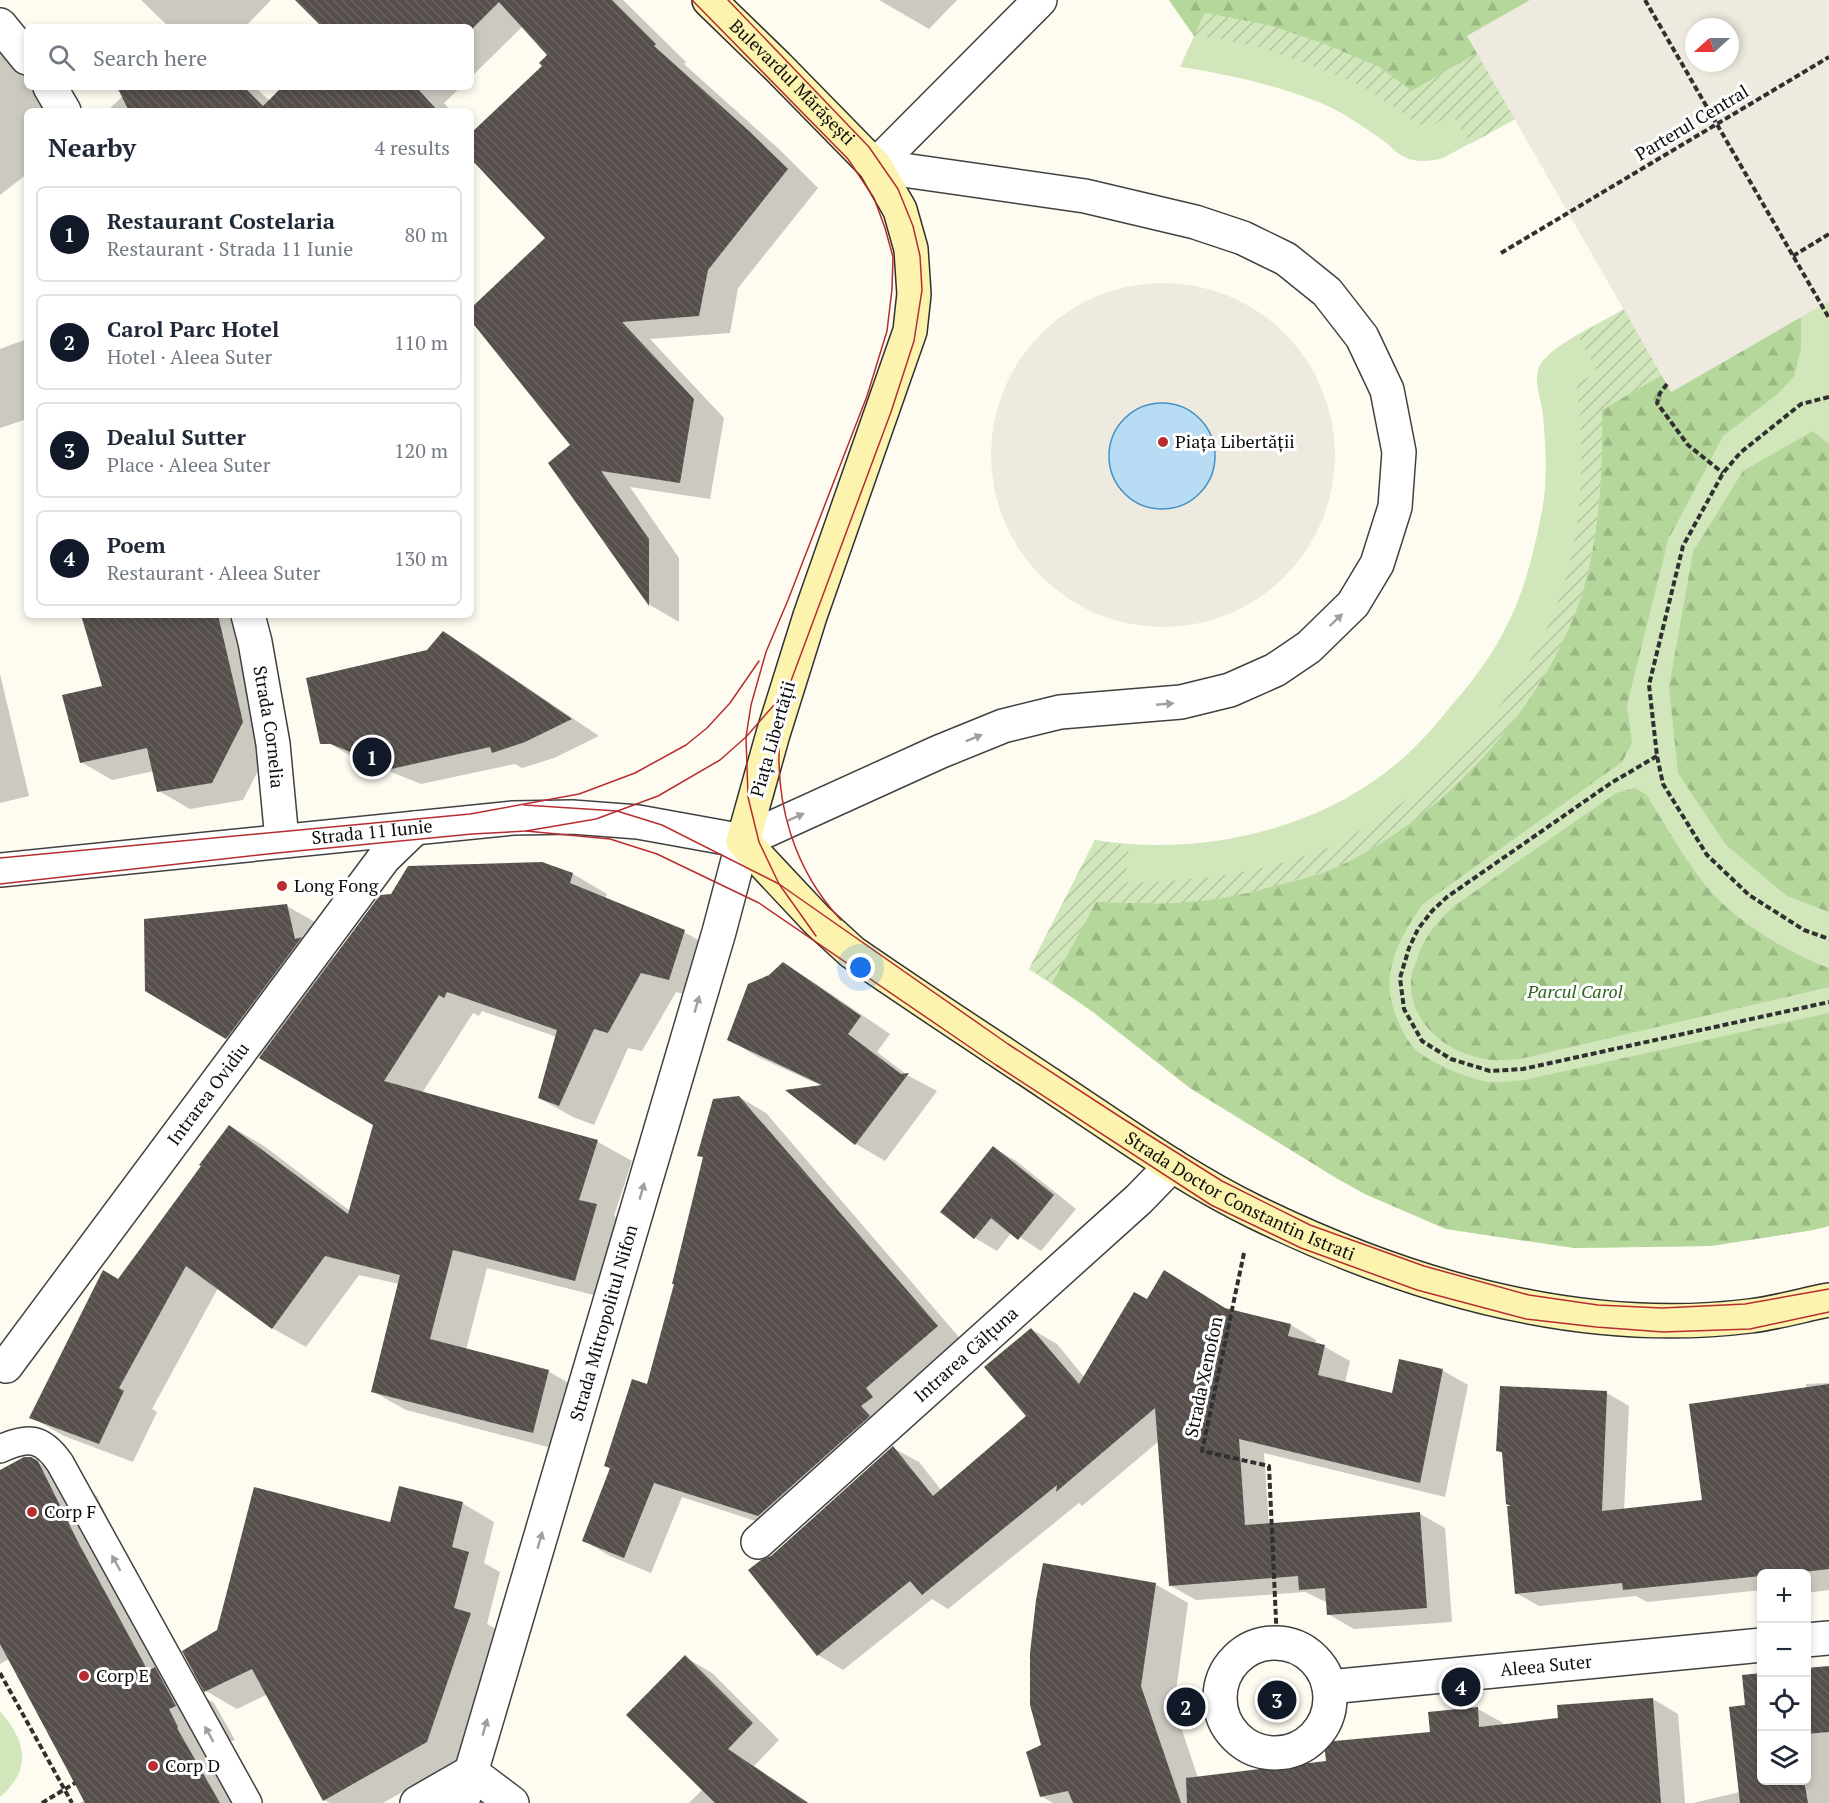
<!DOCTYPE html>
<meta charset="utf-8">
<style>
:root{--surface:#fff;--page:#f6f6f7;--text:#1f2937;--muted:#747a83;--line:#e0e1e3;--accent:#111827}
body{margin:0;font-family:"PT Serif",serif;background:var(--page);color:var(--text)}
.controls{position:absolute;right:18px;bottom:18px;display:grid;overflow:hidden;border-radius:9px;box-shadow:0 3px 9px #0003}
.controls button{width:54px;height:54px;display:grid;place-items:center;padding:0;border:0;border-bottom:2px solid var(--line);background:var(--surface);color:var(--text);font:30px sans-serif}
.compass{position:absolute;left:1685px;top:18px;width:54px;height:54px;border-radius:50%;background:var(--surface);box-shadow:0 3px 9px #0003;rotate:249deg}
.you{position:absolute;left:861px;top:968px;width:21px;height:21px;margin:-15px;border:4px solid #fff;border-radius:50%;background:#1a73e8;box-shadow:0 0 0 9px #1a73e833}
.badge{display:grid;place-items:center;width:39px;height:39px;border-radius:50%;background:var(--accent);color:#fff;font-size:20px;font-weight:700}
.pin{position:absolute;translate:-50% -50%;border:3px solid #fff;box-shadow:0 2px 6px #0006}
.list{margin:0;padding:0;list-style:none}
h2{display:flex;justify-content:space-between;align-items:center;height:78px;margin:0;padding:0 24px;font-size:26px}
h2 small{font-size:20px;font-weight:400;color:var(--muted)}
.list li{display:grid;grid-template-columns:39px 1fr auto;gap:18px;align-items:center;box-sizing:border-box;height:96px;margin:0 12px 12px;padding:0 12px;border:2px solid var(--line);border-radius:9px}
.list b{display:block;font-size:22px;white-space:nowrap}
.list p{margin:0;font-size:20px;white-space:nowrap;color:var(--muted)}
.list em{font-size:20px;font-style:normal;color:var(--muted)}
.icon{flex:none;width:33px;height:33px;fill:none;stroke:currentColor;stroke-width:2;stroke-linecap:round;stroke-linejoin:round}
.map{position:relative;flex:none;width:1829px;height:1803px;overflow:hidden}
.search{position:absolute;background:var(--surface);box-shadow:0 3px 9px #0003;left:24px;top:24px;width:450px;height:66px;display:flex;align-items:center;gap:15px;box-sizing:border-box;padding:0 21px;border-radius:9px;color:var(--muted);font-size:22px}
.panel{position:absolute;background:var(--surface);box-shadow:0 3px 9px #0003;left:24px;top:108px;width:450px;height:510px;border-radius:9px}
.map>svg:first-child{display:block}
.grass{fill:#d1e7bb;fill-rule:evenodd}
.forest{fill:url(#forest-firs)}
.garden{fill:url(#garden-furrows)}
.plaza{fill:#eeeadf;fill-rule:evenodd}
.water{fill:#b7dcf3;stroke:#4290c6;stroke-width:1.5}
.shadow{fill:#0003}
.building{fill:url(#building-back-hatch)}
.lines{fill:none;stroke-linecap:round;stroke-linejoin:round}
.service-casing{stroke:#414141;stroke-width:30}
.minor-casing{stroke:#414141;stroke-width:36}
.tertiary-casing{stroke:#414141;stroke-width:36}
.secondary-casing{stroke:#303030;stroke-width:36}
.path{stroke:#303030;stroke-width:4;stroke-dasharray:6 3;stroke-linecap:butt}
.service{stroke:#fff;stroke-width:27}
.minor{stroke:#fff;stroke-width:33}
.tertiary{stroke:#fff;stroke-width:33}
.secondary{stroke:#fbf3ae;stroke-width:33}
.tram{stroke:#b72d32;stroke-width:1.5}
.oneway{fill:#9f9f9f}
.poi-dot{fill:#b72d32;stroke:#fff;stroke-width:2}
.labels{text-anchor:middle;stroke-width:6;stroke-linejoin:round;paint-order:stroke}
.street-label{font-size:18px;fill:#0e0e0e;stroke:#fff}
.poi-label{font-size:18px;fill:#0e0e0e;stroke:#fff;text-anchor:start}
.park-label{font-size:18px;font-style:italic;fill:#2e6321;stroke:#fff}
</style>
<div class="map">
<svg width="1829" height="1803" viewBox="0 0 1829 1803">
<defs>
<pattern id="forest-firs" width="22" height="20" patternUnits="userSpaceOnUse" patternTransform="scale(1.5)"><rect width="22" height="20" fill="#b5d79b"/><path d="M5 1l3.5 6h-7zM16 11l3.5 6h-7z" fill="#9ab784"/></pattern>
<pattern id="garden-furrows" width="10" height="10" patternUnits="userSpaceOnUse" patternTransform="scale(1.5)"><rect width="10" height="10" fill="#d1e7bb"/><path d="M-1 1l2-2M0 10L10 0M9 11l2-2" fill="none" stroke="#b2c5a0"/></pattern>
<pattern id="building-back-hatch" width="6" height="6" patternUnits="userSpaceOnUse" patternTransform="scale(1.5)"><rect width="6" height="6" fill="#564f4b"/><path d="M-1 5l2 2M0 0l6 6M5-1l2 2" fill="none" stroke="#696461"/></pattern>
</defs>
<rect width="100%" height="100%" fill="#fefcf0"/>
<!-- grass -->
<g class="grass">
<path d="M1169,0H1829V1226L1813,1230L1710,1246L1574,1248L1446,1229L1365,1194L1338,1179L1190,1088L1093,1012L1029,969L1095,840C1200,857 1320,831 1402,759C1420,743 1436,725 1451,706C1478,676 1502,641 1517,603C1528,575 1535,546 1541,516C1548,484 1546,449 1543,416C1542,400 1533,383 1539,367C1548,346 1603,322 1624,309L1515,119L1443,158C1431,161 1419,163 1407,158C1397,155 1390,145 1381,139C1369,130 1356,122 1343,114C1300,90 1229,74 1180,67L1194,36ZM1694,27H1730V63H1694Z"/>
<path d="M0,1711C26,1741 33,1769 0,1797Z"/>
</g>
<!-- forest -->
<g class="forest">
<path d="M1169,0H1530L1467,36L1477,53L1412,91L1377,66L1322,43L1268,25L1205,13L1194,36Z"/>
<path d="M1801,317V349L1794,376L1780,392L1723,436L1668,540L1627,705L1632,743L1622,762L1423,904C1408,925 1394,948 1390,974C1386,997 1399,1030 1413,1047C1425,1061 1469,1079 1488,1082C1499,1083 1513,1081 1524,1080L1829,1013V1226L1813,1230L1710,1246L1574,1248L1446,1229L1365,1194L1338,1179L1190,1088L1093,1012L1052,983L1096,902C1122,902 1148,904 1173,903C1189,902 1206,898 1222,895C1260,888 1301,883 1337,867C1448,816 1559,693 1588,572C1600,519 1603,465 1601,410L1662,375L1672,392Z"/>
<path d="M1813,431L1829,444V912L1787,896L1726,845L1678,773L1669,687L1693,552L1743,471Z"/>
<path d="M1635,788L1646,794C1668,829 1693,876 1723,904C1748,928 1796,957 1829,968V987L1520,1059C1511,1059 1501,1061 1492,1060C1450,1056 1409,1025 1411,980C1411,974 1414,968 1416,962C1423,938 1436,923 1454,906L1616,793Z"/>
</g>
<!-- garden -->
<g class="garden">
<path d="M1205,13L1268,25L1322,43L1377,66L1412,91L1477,53L1515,119L1470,144L1452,114L1426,129L1364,87L1314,66L1262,48L1219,39L1194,36Z"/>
<path d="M1624,309L1662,375L1602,410C1603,465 1600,519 1588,572C1559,693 1448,816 1337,867C1324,872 1310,875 1298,879C1258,892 1215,902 1173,903C1148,904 1122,902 1096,902L1052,983L1029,969L1095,840L1129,846L1125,882C1183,882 1239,876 1295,859C1306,855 1318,852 1329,847C1426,801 1509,715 1552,617C1582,549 1587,456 1576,384L1598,372L1578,336Z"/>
</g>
<!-- plaza -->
<g class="plaza">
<path d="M1530,0H1829V301L1671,392L1467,36ZM1694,27H1730V63H1694Z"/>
<circle cx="1163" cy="455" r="172"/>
</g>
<!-- water -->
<circle class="water" cx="1162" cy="456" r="53"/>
<!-- shadow -->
<g class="shadow">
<path d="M141,0H271L245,27H169Z"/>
<path d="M297,0H623L686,62L684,64L780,150L818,188L738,288L730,333L650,339L724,418L710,499L630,487L679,558V622L650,605L550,463L572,445L471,318V310L547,238L473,159L471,160V132L472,134L545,66L549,55L523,26L471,77V27H324Z"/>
<path d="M879,0H957L929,29Z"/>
<path d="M0,40L27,75V87H36L55,111H27V174L0,195Z"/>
<path d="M119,87H255L270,101L284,87H461L444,103L451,111H112L110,108L123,96Z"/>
<path d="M27,339V419L0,428V349Z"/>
<path d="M83,615H251L274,740L243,800L190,809L159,791L154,771L112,780L81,762L104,687Z"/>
<path d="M443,633L472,650L599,736L554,758L522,768L515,764L421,784L349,755L320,738L428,651Z"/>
<path d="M0,674L29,796L0,803Z"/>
<path d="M541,864L573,874L607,894L605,899L684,932L718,951L703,999L676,992L642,1051L628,1048L594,1125L573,1117L539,1098L557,1037L482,1011L479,1016L473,1013L422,1093L598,1142L632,1161L614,1216L630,1225L609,1299L487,1268L466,1350L548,1371L582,1391L567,1452L406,1410L372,1391L399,1284L359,1275L306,1347L272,1328L218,1288L152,1409L157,1412L133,1462L64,1436L31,1417L118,1281L230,1126L264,1146L350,1211L374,1124L147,990L287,906L320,925L327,953L335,958Z"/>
<path d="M783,964L812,981L890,1034L877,1052L907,1075L937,1091L885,1161L856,1144L789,1091L822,1086L758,1057L729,1040Z"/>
<path d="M739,1097L766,1113L964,1343L786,1531L682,1497L651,1573L610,1556L583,1540L611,1469L605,1465L648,1386L676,1284L704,1158L699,1155Z"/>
<path d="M994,1148L1016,1161L1076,1209L1041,1251L1012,1232L997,1251L975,1238L942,1212Z"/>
<path d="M1148,1301L1228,1310L1291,1325L1316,1340L1315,1344L1325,1347L1350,1361L1345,1383L1393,1395L1442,1370L1468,1385L1445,1497L1264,1453L1269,1525L1420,1514L1445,1528L1452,1622L1354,1629L1328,1614V1603L1305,1592L1196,1600L1171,1586L1159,1441L1082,1506L1079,1503L948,1609L932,1599L843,1670L818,1655L771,1557L893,1448L919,1462L942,1491L1028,1416L1031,1329L1057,1344L1084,1377Z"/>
<path d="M1829,1383V1590L1806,1593V1574H1762V1590L1647,1602L1636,1596L1539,1606L1516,1593L1514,1507L1503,1454L1498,1451L1501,1388L1607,1393L1629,1406L1624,1510L1704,1501L1806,1389V1384Z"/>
<path d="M30,1458L97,1496L137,1578L201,1695L214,1703L235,1740L227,1743L259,1803H80L85,1800L9,1659L0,1664V1471Z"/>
<path d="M462,1503L494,1522L484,1563L500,1572L487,1624L502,1632L458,1760L383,1803H330L324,1800L268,1694L237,1709L206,1691L391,1524Z"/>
<path d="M1155,1584L1188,1603L1174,1706L1198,1778L1327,1763L1432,1733L1478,1709L1503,1723V1726L1559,1720L1653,1699L1678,1714L1685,1803H1053L1041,1796L1042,1746Z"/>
<path d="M685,1657L712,1673L779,1740L754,1766L809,1803H689L703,1789Z"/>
<path d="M1829,1667V1803H1693L1740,1792L1746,1706L1743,1676L1762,1674V1780H1806V1670Z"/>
</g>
<!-- building -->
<g class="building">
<path d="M295,0H612L656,44L654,46L749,131L788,169L708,270L699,316L622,322L694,399L680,483L601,471L649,539V606L548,463L570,445L471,321V308L545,238L471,159V133L542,66L539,63L547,55L499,2L471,30V27H322Z"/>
<path d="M117,87H244L263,106L282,87H416L438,111H129Z"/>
<path d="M81,615H218L243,722L212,783L157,792L147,748L80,763L62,695L102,686Z"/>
<path d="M443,631L572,719L525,742L492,753L490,747L391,769L331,744H320L306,678L427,650Z"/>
<path d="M542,862L573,873L570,883L685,930L669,980L641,973L608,1033L594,1029L559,1106L538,1098L557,1030L447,992L444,998L439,995L384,1081L598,1140L579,1200L597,1204L575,1281L453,1250L430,1339L549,1370L533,1433L371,1392L400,1275L325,1256L272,1329L186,1266L119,1388L124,1391L99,1444L29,1418L103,1270L118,1279L201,1166L199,1165L229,1125L348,1214L373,1125L259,1058L380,895L391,894L408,866Z"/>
<path d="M287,904L295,939L302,937L226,1039L145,991L144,919Z"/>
<path d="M783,962L861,1016L848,1034L901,1074L909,1073L855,1145L785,1090L822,1085L727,1040L748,984L769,975Z"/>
<path d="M739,1096L938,1326L866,1388L873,1397L861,1406L870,1416L758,1516L654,1483L624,1558L582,1541L610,1468L604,1466L632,1379L647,1384L674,1284H672L703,1157L697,1156L713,1099Z"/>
<path d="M993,1146L1054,1195L1018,1240L991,1218L974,1239L940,1212Z"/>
<path d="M1164,1270L1225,1308L1291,1324L1288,1336L1325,1345L1318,1375L1392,1393L1399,1359L1443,1369L1420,1483L1239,1439L1245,1525L1420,1512L1427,1608L1327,1615L1325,1588L1299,1590L1298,1576L1169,1586L1155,1408L1056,1492L1057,1485L922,1595L910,1581L817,1656L748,1570L761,1560L771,1556L893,1446L933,1496L1026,1416L984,1367L1031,1328L1079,1384L1134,1292L1147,1299Z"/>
<path d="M1829,1384V1569L1785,1574H1761V1576L1623,1590L1622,1583L1515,1594L1507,1506H1511L1506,1504L1502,1452L1496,1451L1500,1386L1607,1391L1602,1511L1702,1500L1689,1404Z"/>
<path d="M24,1457H31L38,1461L78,1542L148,1671L155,1667L176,1706L169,1709L178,1727L177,1728L220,1803H85L0,1644V1470Z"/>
<path d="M399,1486L463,1502L452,1547L469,1552L454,1608L471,1613L427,1742L323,1801L252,1669L204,1692L182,1651L217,1630L254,1487L390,1522Z"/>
<path d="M1043,1563L1156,1583L1141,1686L1181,1803H1073L1068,1791L1040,1797L1026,1752L1041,1745L1030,1705V1653L1036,1600Z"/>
<path d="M685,1655L753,1723L728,1749L808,1803H715L626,1715Z"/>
<path d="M1829,1666V1732L1806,1734V1668Z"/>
<path d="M1761,1673V1780H1804L1808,1803H1740L1729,1707L1745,1705L1742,1675Z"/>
<path d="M1653,1698L1661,1803H1187L1186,1778L1326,1761L1324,1742L1430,1732L1428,1712L1478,1707L1479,1727L1558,1718L1557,1705Z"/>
</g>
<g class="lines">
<!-- service casing -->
<g class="service-casing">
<path id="service" d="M0,1449C28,1436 42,1437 60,1463L248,1803"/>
</g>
<!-- minor casing -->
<g class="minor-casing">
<g id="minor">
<path d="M0,25L27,58"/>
<path d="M50,87L64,111"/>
<path id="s1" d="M248,615L255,642L273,744L282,840"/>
<path d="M743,841L939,752L1003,726L1060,712L1181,702L1230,690L1275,670L1309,647L1353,604L1377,564L1395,507L1399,452L1387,390L1362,337L1327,292L1286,259L1243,238L1195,222L1085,196L875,166"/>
<path id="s2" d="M6,1366L384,858L415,828"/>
<path id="s3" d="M758,1542L1139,1199L1172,1165"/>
<path d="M1806,1640L1829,1638"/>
<circle cx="1275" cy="1698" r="55"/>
<path id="s4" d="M1329,1687L1762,1645"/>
<path d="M417,1803L471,1772L512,1803"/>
</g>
</g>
<!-- tertiary casing -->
<g class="tertiary-casing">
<g id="tertiary">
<path d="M875,166L1040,0"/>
<path id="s5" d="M0,870L513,818L572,817L638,822L743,841L719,932L462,1803"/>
</g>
</g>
<!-- secondary casing -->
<g class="secondary-casing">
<g id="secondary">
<path id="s6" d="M709,0L778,67L875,166L900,210L911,249L914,294L910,331L810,616L773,734L743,841L817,920L852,952C917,997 983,1040 1049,1084C1116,1128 1183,1177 1255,1212C1407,1286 1580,1337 1750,1316C1776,1313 1803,1305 1829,1300"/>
</g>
</g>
<!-- path -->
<g class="path">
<path d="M1645,0L1829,318"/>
<path d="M1501,253L1829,57"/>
<path d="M1793,256L1829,234"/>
<path d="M1667,384L1660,393L1657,403L1688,445L1723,473"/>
<path d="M1829,397L1801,404L1740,453L1723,473L1683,546L1649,685L1657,756L1663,784L1707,855L1749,895L1804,930L1829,939"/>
<path d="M1657,756L1611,783L1447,897L1432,911L1418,929L1409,948L1400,978L1404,1009L1422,1041L1451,1059L1490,1071L1523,1069L1829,1002"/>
<path d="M1244,1253L1202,1451L1269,1466L1277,1642"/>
<path d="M0,1673L72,1803"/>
<path d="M42,1803L75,1783"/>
</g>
<!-- service -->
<use href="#service" class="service"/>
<!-- minor -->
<use href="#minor" class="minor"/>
<!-- tertiary -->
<use href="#tertiary" class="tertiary"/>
<!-- secondary -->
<use href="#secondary" class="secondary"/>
<!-- tram -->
<g class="tram">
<path d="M692,0L848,159L874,198L885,228L893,257L892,289L887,331L867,396L788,600L766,652L751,705L746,737L748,797L759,842L779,884L816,936"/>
<path d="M728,0L869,147L898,189L913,226L920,256L922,290L914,341L891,412L788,689C785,703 781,719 780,734C774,802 794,870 841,920"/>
<path d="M524,805L617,811L662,825L779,884L1008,1044L1125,1120L1222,1181L1310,1225L1424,1266L1529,1295L1598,1305L1662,1308L1745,1304L1829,1289"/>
<path d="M526,831L610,839L657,854L759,903L996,1065L1211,1205L1301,1248L1417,1290L1526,1319L1596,1327L1663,1332L1750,1329L1829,1312"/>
<path d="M0,858L470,814L579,794L635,773L686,745L707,728L730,703L759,661"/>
<path d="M0,884L277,853L472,834L526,831L596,819L658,796L720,760L746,737L788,689"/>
</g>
</g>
<!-- one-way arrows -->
<defs><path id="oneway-solid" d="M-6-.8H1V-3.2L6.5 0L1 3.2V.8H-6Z" transform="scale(1.5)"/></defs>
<g class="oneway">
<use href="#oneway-solid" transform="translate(1336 620) rotate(-44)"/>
<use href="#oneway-solid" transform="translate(1165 704) rotate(-5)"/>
<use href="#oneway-solid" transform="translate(974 738) rotate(-22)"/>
<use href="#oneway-solid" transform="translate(796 817) rotate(-24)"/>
<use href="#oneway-solid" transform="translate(697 1004) rotate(-74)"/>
<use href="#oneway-solid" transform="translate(642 1191) rotate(-74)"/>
<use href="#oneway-solid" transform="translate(540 1540) rotate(-74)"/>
<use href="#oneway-solid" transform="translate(116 1563) rotate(-119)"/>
<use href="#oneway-solid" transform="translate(485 1727) rotate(-74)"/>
<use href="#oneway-solid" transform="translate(209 1734) rotate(-119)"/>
</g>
<!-- markers -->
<g class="poi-dot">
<circle cx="1163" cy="442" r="6"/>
<circle cx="282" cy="886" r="6"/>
<circle cx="32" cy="1512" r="6"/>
<circle cx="84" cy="1676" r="6"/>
<circle cx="153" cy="1766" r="6"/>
</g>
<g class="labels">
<!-- street labels -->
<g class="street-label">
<text dy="6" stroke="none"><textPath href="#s6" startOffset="117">Bulevardul Mărășești</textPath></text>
<text transform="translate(1692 123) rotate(-31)" y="6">Parterul Central</text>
<text dy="6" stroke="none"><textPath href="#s1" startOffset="114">Strada Cornelia</textPath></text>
<text transform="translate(773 739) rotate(-74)" y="6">Piața Libertății</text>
<text dy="6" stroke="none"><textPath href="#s5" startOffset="374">Strada 11 Iunie</textPath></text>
<text dy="6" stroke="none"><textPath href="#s2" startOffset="339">Intrarea Ovidiu</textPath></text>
<text dy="6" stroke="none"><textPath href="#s6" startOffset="1560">Strada Doctor Constantin Istrati</textPath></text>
<text transform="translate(604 1323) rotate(-74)" y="6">Strada Mitropolitul Nifon</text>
<text dy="6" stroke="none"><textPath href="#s3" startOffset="280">Intrarea Călțuna</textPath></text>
<text transform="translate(1204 1377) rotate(-78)" y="6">Strada Xenofon</text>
<text dy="6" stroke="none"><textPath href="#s4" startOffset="218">Aleea Suter</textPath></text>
</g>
<!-- poi labels -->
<g class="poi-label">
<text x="1175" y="448">Piața Libertății</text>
<text x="294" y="892">Long Fong</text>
<text x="44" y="1518">Corp F</text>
<text x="96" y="1682">Corp E</text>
<text x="165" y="1772">Corp D</text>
</g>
<!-- park labels -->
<g class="park-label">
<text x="1575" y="998">Parcul Carol</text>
</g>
</g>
</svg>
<div class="controls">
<button>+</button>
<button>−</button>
<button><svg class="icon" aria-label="locate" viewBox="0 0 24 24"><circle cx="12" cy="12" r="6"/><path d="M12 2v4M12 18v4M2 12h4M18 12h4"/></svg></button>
<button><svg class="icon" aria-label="layers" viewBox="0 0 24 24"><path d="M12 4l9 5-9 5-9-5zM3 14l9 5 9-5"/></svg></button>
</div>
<svg class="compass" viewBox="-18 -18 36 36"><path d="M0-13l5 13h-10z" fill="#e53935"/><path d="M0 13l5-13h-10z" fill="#747a83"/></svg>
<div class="you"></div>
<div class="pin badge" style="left:372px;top:757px">1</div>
<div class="pin badge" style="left:1186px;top:1707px">2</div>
<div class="pin badge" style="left:1277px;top:1700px">3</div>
<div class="pin badge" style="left:1461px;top:1687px">4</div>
<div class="search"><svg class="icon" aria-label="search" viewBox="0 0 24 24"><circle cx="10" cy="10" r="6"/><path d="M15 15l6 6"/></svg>Search here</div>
<section class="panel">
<h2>Nearby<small>4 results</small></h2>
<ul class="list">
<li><span class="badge">1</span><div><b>Restaurant Costelaria</b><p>Restaurant · Strada 11 Iunie</p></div><em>80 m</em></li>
<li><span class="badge">2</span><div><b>Carol Parc Hotel</b><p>Hotel · Aleea Suter</p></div><em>110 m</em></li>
<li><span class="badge">3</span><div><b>Dealul Sutter</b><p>Place · Aleea Suter</p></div><em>120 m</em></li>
<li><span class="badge">4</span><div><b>Poem</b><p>Restaurant · Aleea Suter</p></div><em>130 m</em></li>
</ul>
</section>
</div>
